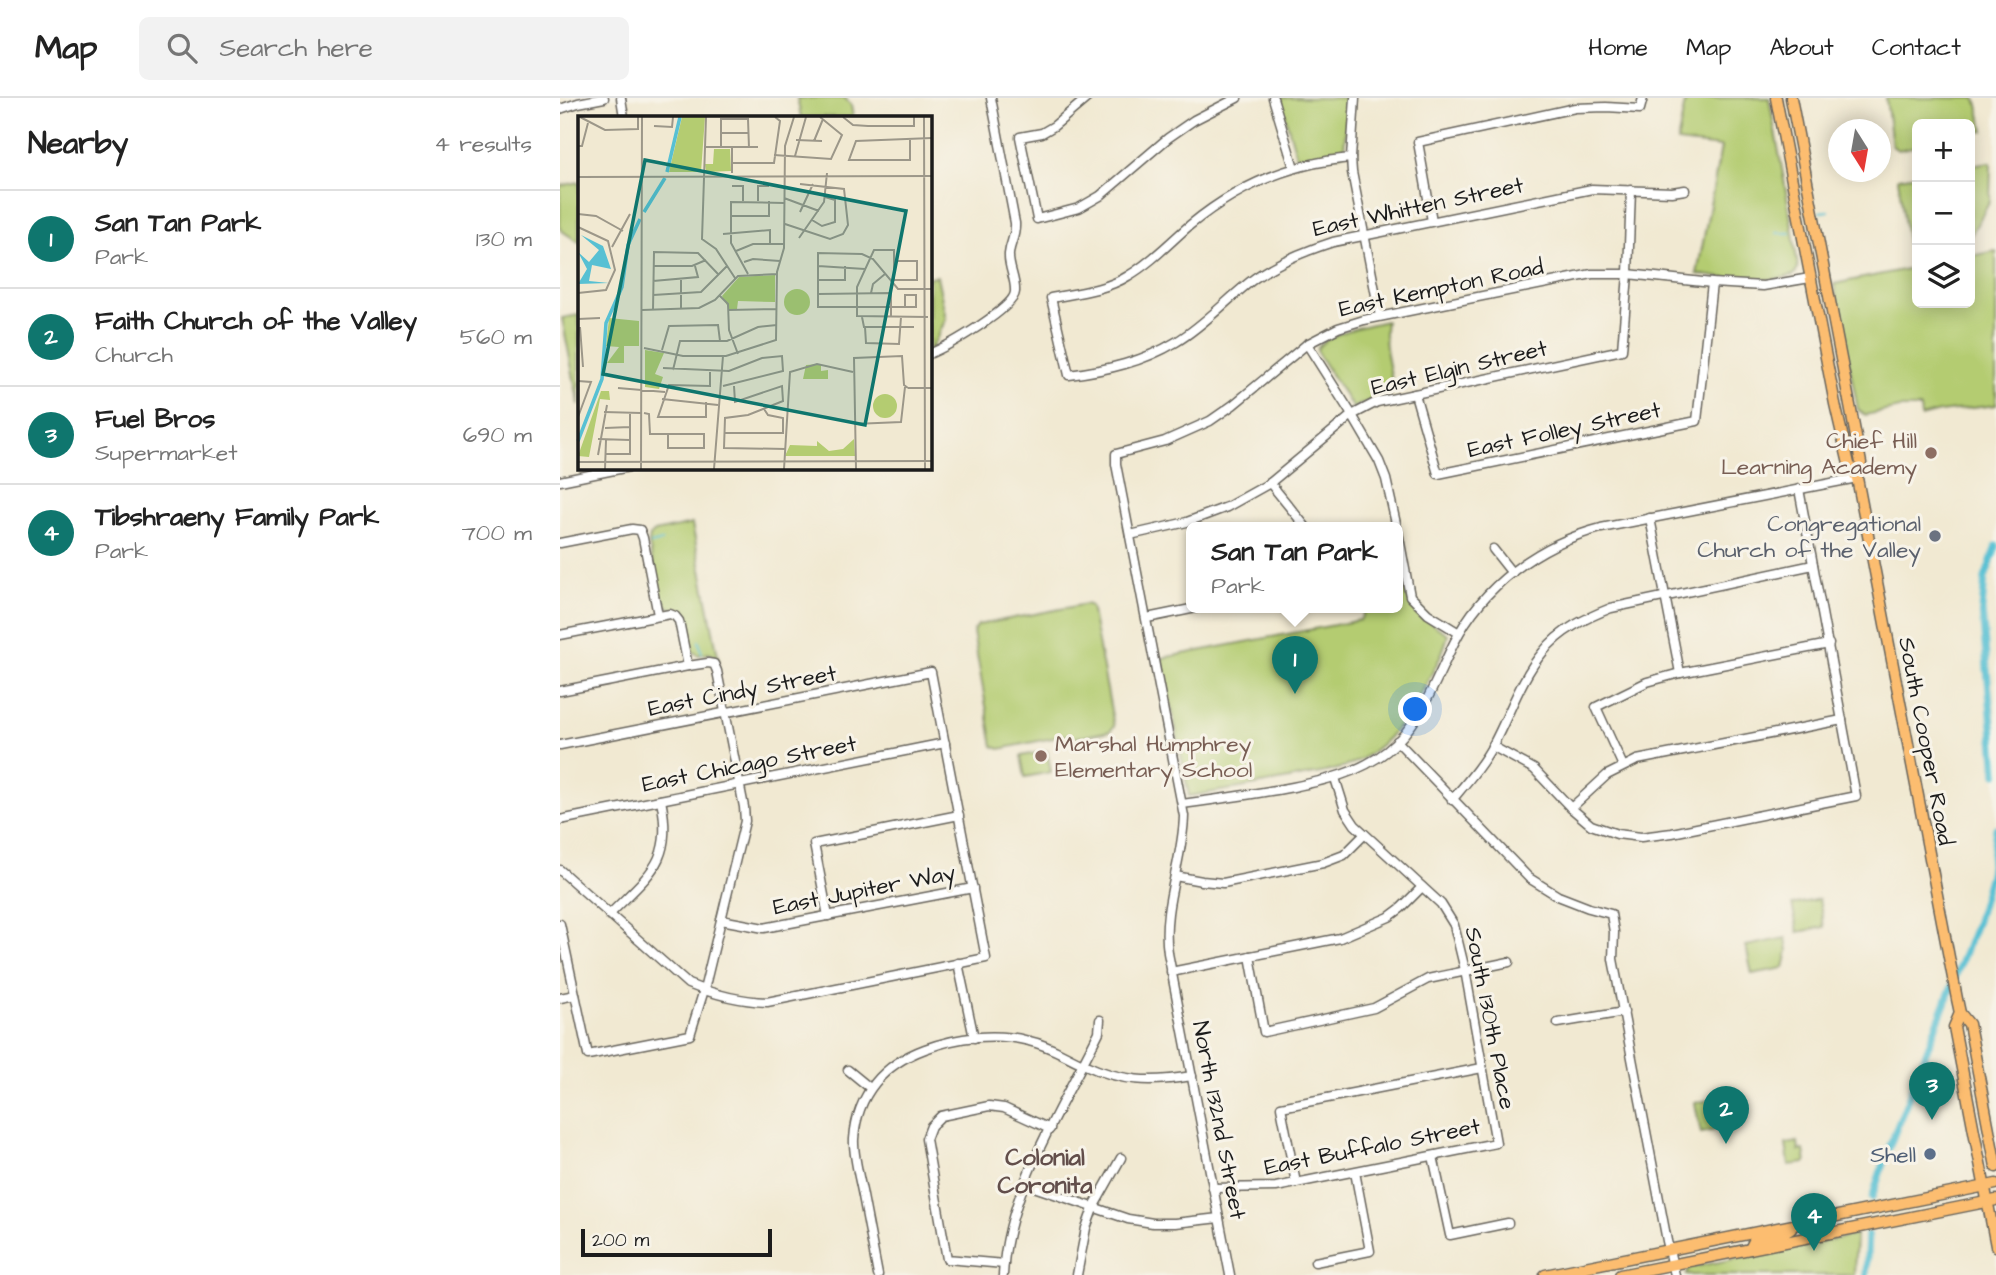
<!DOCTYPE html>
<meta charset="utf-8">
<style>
:root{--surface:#fff;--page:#f2f2f2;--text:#222;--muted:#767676;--line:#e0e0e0;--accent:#0f766e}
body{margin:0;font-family:"Architects Daughter",sans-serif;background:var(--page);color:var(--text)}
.controls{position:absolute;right:21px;top:21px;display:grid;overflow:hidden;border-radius:10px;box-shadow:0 4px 18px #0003}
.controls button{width:63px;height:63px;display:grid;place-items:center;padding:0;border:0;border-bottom:2px solid var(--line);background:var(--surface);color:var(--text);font:35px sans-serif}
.compass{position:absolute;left:1268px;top:21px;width:63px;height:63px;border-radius:50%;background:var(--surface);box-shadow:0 4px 18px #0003;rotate:169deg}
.scale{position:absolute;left:21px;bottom:18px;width:191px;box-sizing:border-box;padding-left:7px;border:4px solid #1c1c1c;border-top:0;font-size:19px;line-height:24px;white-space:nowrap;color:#1c1c1c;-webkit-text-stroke:5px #f7f3e8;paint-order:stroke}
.you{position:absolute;left:856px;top:612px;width:24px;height:24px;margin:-18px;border:5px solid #fff;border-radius:50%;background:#1a73e8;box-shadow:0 0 0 10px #1a73e833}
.badge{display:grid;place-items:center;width:46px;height:46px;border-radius:50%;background:var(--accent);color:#fff;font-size:23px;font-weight:700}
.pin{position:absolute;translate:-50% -58px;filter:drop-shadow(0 2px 4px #0008)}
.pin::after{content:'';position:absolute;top:37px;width:24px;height:21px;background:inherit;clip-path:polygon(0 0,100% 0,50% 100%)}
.popup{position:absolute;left:626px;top:424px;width:217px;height:91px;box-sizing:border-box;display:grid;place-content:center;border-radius:10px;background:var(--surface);filter:drop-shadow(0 2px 5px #0005);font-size:23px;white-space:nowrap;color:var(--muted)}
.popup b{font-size:26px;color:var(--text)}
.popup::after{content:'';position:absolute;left:50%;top:100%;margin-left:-14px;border:14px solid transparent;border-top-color:var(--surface)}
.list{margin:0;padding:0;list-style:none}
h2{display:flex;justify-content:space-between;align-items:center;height:91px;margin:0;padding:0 28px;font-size:30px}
h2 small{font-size:23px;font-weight:400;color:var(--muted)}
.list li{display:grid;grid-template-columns:46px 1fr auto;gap:21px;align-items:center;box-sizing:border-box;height:98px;padding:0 28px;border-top:2px solid var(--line)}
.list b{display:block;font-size:26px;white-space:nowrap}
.list p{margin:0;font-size:23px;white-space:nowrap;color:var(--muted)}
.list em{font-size:23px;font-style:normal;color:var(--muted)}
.icon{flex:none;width:38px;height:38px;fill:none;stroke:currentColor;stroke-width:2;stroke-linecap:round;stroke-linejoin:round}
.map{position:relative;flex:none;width:1436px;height:1177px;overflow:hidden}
header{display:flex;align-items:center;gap:42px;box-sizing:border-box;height:98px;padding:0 35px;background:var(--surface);border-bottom:2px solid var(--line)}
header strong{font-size:33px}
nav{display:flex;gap:38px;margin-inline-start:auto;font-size:24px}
.search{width:490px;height:63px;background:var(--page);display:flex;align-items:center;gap:18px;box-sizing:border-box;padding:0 24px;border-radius:10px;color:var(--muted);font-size:26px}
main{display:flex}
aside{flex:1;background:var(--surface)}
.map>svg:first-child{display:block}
.green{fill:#b4cc71;stroke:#687446;stroke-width:2}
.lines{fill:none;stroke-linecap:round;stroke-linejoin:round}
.stream{stroke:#57c0d3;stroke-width:2}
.canal{stroke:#57c0d3;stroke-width:7}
.minor-casing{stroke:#67645c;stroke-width:11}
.major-casing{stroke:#67645c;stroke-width:13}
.minor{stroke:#fff;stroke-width:8}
.major{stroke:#fcbd6f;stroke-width:10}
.education-dot{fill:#8d6e63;stroke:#f7f3e8;stroke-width:2.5}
.worship-dot{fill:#6b7280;stroke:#f7f3e8;stroke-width:2.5}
.service-dot{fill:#5c6f8a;stroke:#f7f3e8;stroke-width:2.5}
.labels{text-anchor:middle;stroke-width:6;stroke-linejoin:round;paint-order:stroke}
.street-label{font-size:23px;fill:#1c1c1c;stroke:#f7f3e8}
.education-label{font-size:23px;fill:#785e54;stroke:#f7f3e8;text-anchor:end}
.worship-label{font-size:23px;fill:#5b616d;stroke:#f7f3e8;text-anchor:end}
.service-label{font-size:23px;fill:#4e5e75;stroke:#f7f3e8;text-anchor:end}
.neighbourhood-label{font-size:24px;font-weight:bold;fill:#624e4b;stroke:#f7f3e8}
.inset-river{fill:none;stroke:#57c0d3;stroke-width:3.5}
.inset-road{fill:none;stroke:#9c9789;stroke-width:2}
.view{fill:#0f766e;fill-opacity:0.15;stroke:#0f766e;stroke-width:3.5}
.inset-edge{fill:none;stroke:#1c1c1c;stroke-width:3.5}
</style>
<header>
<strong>Map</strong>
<div class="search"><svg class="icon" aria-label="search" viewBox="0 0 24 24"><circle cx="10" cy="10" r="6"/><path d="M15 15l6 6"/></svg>Search here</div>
<nav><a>Home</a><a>Map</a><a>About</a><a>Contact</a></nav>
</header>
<main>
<aside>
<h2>Nearby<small>4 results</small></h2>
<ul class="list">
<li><span class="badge">1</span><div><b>San Tan Park</b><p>Park</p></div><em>130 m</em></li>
<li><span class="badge">2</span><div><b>Faith Church of the Valley</b><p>Church</p></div><em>560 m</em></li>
<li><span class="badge">3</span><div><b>Fuel Bros</b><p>Supermarket</p></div><em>690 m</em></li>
<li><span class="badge">4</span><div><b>Tibshraeny Family Park</b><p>Park</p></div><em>700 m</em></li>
</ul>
</aside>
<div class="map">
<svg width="1436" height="1177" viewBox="0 0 1436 1177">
<rect width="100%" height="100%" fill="#f7f3e8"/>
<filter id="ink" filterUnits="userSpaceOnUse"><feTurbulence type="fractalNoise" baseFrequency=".0143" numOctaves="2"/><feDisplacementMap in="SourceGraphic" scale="14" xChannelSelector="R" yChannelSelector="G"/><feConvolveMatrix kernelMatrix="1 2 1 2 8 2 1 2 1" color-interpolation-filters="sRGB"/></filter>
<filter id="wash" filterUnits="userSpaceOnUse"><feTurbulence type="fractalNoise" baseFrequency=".00686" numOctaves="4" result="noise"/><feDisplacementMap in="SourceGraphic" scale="28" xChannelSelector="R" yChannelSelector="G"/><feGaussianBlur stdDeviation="1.57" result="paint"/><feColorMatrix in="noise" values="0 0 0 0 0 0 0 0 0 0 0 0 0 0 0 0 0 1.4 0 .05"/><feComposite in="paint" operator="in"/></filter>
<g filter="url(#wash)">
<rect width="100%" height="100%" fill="#f1e9d2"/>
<!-- green -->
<g class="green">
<path d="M237,0H285L291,7L293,19H241Z"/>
<path d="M720,0H788L784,53L781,56L741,63L737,60Z"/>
<path d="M1126,0H1209C1219,57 1231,113 1238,171L1234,177C1203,186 1169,181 1137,176L1161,49L1117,44Z"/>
<path d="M1326,0H1414L1417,3L1424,33L1410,36V26H1357V48L1338,52L1332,48Z"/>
<path d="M1431,64L1430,103L1410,139V67Z"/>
<path d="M1357,77V164L1350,162L1338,80Z"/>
<path d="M19,84V144L2,133L0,130V88Z"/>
<path d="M1436,153V307L1380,314L1361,319L1360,310H1340L1305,317L1298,312L1274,186L1357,169V205H1410V158Z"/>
<path d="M377,178L386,221L369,256V179Z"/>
<path d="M19,217V307L2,220Z"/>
<path d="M826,223C822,246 831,272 834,295L815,300L793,310L758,256L757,251C766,235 808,227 826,223Z"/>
<path d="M132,426L159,563L151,555L138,557L132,553C130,540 130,520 116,512C110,509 107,509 101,504L89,446L90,438L95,434Z"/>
<path d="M838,475C849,511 857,517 888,536C884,555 873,573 864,590C847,621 825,651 792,666C774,674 753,676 734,680C699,687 664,693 629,698L602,560L800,522L804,515L803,510H838Z"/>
<path d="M526,506L531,508L554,628L550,633L508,641L507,637L440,651L433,648L413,534L418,527Z"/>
<path d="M487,653L491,674L465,679L461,658Z"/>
<path d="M1259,801L1264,829L1238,834L1232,807Z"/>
<path d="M1226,840L1228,853L1224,870L1192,876L1186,848Z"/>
<path d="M1149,1002L1166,1013L1154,1032L1141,1035L1135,1005Z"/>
<path d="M1238,1044L1239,1053L1244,1052L1246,1065L1229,1067L1226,1046Z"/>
<path d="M1296,1137L1294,1177H1126L1129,1170Z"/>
</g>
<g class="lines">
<!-- stream -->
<g class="stream">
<path d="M1260,114L1269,113"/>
<path d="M1216,135H1230"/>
<path d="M91,446L102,443"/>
<path d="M139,543L142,556"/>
</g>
<!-- canal -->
<g class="canal">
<path d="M1436,448L1425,480L1422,512L1436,676"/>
<path d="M1312,1100L1325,1060L1417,823L1430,776L1436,730"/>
<path d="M1306,1177L1308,1137"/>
</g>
</g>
</g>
<g filter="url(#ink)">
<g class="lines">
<!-- minor casing -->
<g class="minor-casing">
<g id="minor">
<path d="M61,0L64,19"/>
<path d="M527,0L494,28L482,35L460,39L477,121L519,110L540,98L608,40L634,22L677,0"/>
<path d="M713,0L734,70"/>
<path d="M795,0L791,60L792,74L820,218"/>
<path d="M0,11L18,5L44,0"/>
<path d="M791,60C731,65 677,88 630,127C610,144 592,164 568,178C546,192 517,195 491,200L509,277C547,272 583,264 616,244C645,227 668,200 695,180C719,163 745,153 773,144L1032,91L1112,94L1125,92"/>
<path d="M872,123L858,44L1015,10L1046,9L1080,11L1083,0"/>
<path d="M747,246L792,317L819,363L826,381L837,430"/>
<path d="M369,256C386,249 454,211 455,194C456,181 448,169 449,156C450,144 456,139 455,125L431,0"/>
<path d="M855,296L878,376L1137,323L1152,185"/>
<path d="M0,383L69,369"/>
<path d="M710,385L745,428"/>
<path d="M1090,420L1120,575"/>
<path d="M838,434L850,498L868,516L899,535"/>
<path d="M570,437L627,424L667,409L710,385L792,317L817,304L1062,252L1068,176L1071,92"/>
<path d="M0,445L72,431L80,432L83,440L98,517"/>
<path d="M933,451L952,475"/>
<path d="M587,520L636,510"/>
<path d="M0,537L110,516L115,518L119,523L128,568"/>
<path d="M0,593L128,568L148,565L154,566L157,573L184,709L185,723L144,892L130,937L28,957L0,826"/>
<path d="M837,643L969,780L998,798L1029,810L1051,816L1054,834L1053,861L1107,1143L1115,1177"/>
<path d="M0,647L371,574L426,860L207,904C180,903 153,896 128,886L0,772"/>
<path d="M932,648L974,671L1011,710L1031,727L1057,736L1081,739L1112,735L1296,698L1239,391"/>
<path d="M1063,668L1036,609L1087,584L1120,575L1269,546"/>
<path d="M892,702C907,684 923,666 934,645C950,615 961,580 983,554C1000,532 1026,520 1051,510L1253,467"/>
<path d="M622,706C659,701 696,696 733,689C766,682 799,675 827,653C861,626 875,583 894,545C922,488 979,446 1041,430L1297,380"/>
<path d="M1011,710L1047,677L1077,662L1282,622"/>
<path d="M0,722L385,645"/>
<path d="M615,778L642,783L663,785L763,765L784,757L804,737"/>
<path d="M49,817C89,776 114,764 101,702"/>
<path d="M268,818L254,746L399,717"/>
<path d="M161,822L204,830L413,790"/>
<path d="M690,858L704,934L814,910L868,881L949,864"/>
<path d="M398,865L414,940"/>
<path d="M611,874L780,840L829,819L841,810L862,789"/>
<path d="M0,900L15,897"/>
<path d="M998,925L1064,914"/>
<path d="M288,972L310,990"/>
<path d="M873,1058L890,1137L948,1125"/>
<path d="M736,1085L721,1009L922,970"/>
<path d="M465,1086L568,1121L593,1125H615L659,1120"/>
<path d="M653,1090L716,1089L936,1045L905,872L894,827L881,806L795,727L785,712L775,680"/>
<path d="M755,1164L810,1153L795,1074"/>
<path d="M444,1166L387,1161L366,1041L371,1028L381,1018L429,1008L444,1010L490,1031"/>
<path d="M318,1177C313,1151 308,1125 303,1098C300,1082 293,1057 294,1041C297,996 324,966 365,951C397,939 436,934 469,943C489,947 505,958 523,966C562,984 590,985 632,978"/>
<path d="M443,1177C447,1093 502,1009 539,934L540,922"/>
<path d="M517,1177L526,1130L534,1108L561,1060"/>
<path d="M670,1177L608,855C601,809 623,764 624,718L556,366V356L605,343L650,323L673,307L747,246L778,230L804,222L1032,176H1068L1152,185L1203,188L1250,180"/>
</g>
</g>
<!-- major casing -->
<g class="major-casing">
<g id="major">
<path d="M1216,0L1275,306L1289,366L1297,380L1397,901L1400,915L1409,926L1436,1069"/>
<path d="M1231,0L1301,365L1297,380"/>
<path d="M1400,915L1394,929L1436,1148"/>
<path d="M1190,1151L1194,1143L1223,1136L1231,1131"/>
<path d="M985,1177L1436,1086"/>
<path d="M1060,1177L1436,1102"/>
</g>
</g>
<!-- minor -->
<use href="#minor" class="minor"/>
<!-- major -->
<use href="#major" class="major"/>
</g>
</g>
<!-- markers -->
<g class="education-dot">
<circle cx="1371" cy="355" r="7"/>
<circle cx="481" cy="658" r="7"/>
</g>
<circle class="worship-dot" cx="1375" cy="438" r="7"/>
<circle class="service-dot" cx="1370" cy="1056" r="7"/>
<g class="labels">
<!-- street labels -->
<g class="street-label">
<text transform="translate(858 108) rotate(-12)" y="8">East Whitten Street</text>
<text transform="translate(881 189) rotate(-12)" y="8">East Kempton Road</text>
<text transform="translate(899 269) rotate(-13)" y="8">East Elgin Street</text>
<text transform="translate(1004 331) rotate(-12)" y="8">East Folley Street</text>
<text transform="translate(182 592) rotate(-11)" y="8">East Cindy Street</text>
<text transform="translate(1367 643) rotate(79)" y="8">South Cooper Road</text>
<text transform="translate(189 665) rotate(-11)" y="8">East Chicago Street</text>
<text transform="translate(304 791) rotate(-11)" y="8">East Jupiter Way</text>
<text transform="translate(931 920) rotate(79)" y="8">South 130th Place</text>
<text transform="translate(660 1022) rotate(79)" y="8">North 132nd Street</text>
<text transform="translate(812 1048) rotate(-11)" y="8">East Buffalo Street</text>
</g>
<!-- education labels -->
<g class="education-label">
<text x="1357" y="350">Chief Hill<tspan x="1357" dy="26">Learning Academy</tspan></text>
<text x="495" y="653" text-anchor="start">Marshal Humphrey<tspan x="495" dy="26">Elementary School</tspan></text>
</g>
<!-- worship labels -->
<g class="worship-label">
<text x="1361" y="433">Congregational<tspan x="1361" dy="26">Church of the Valley</tspan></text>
</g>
<!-- service labels -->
<g class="service-label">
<text x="1356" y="1064">Shell</text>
</g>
<!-- neighbourhood labels -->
<g class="neighbourhood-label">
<text x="485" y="1067">Colonial<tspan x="485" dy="28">Coronita</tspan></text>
</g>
</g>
<!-- overview -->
<g transform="translate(18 18)">
<rect width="354" height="354" fill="#f1e9d2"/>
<path d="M104,1H127L123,56H91ZM136,33H152L153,55L128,56L127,48H135ZM197,159V186L160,185L159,193H151L144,180L161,161ZM206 186a13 13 0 1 1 26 0a13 13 0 1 1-26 0ZM31,202L61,205V230H46V247H29L41,231L28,230ZM67,234L86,237L77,258L85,261L81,273L67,271ZM243,248V255L250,254V263H225L228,249ZM23,275H31L32,284L22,283L11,341L0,340ZM295 290a12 12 0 1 1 24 0a12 12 0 1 1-24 0ZM276,323L277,340H207L212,329L239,330V325L251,335L265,333Z" fill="#b4cc71"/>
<path d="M3,119L25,130L33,153L14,149L11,165L31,167L0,168L9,153L0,136L11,146L21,134Z" fill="#57c0d3"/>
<path class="inset-river" d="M89,56L102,1M66,96L87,62M0,325L24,263L28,207L44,171L50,129L62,103"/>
<path class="inset-road" d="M2,1L27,14L60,13V1M128,1L124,123L138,133L157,162M265,1L275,9L290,10H336V1M346,1L347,353M143,2V32M143,3H170L171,32M76,10L94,11L95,1M143,17H171M332,23V44H271L278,25L354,22M218,24L244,25M236,25L245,3M0,30H4L10,7M126,31H180M154,32V57M196,39L253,43L264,19L242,1M217,40L228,1M154,47H196L202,5L197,1M0,61L354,60M154,70H165V85M206,82L241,95M180,85V70H191M222,96L235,68M0,98L18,100L45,115M153,100H191V85M234,104L244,110L257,106V84L247,81M207,108L252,123L265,118L270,109L266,73L222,68M145,118L192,114V128M221,122L246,86L249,57M34,131L52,98M158,135L175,128H207M316,145H339V164H316V134H296L279,171V200L350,201M166,146L175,143L202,145M75,150H114L128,144M240,150L287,153M170,158L153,127V86L206,87M103,164V194M240,164H267V150M75,165L120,161L117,150M0,177L28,174L37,154L30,125L0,111M293,177L295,168L307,158M240,178L313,177V201M75,179L123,176L149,150M142,180L150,188L151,214L160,238M327,191V179H338V191H240V137L284,138L295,143L320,173H354M64,194L121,192L137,184L160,160L199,158M75,194L76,136L120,137L140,158M150,194L198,193M284,201L286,211H336M0,203L22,202M2,211L5,251M287,211L288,227L321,228L323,201M66,232L105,240H148L198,224L199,156L206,132L207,30L216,1M84,234L91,210L140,209L142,225M85,252L151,255L184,242L204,240L205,255L145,270M95,254L102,225H149L180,211L199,209M0,265L13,266L0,301M156,270L157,286L204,270L205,285L170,299L147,302L146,332L208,333M40,272L87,276M330,272H354M84,283L140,289M128,286V301H80L91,269L132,270V256M26,296L63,297M66,297L71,298L72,318H126V332H90V318M276,308L323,306L327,271M27,312L52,311M146,317H205V302L190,299L186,293M20,323L52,324M28,338H52V297M20,339L29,289M0,346L354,345M27,353L28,324M63,353L64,1M136,353L145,240M206,353L212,256L239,248L275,256M278,353L276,242L324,240L326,269L330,272"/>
<path class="view" d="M67,44L328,95L287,309L25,258Z"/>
<rect width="354" height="354" class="inset-edge"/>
</g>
</svg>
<div class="controls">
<button>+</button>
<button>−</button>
<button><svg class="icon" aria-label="layers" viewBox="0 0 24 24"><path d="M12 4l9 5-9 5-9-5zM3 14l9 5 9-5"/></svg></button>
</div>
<svg class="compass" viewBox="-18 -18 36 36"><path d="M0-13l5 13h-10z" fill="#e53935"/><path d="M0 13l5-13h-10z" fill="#767676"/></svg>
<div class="scale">200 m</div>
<div class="you"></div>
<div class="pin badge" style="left:735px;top:596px">1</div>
<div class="popup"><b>San Tan Park</b>Park</div>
<div class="pin badge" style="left:1166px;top:1046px">2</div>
<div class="pin badge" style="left:1372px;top:1022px">3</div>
<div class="pin badge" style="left:1254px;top:1153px">4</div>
</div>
</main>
